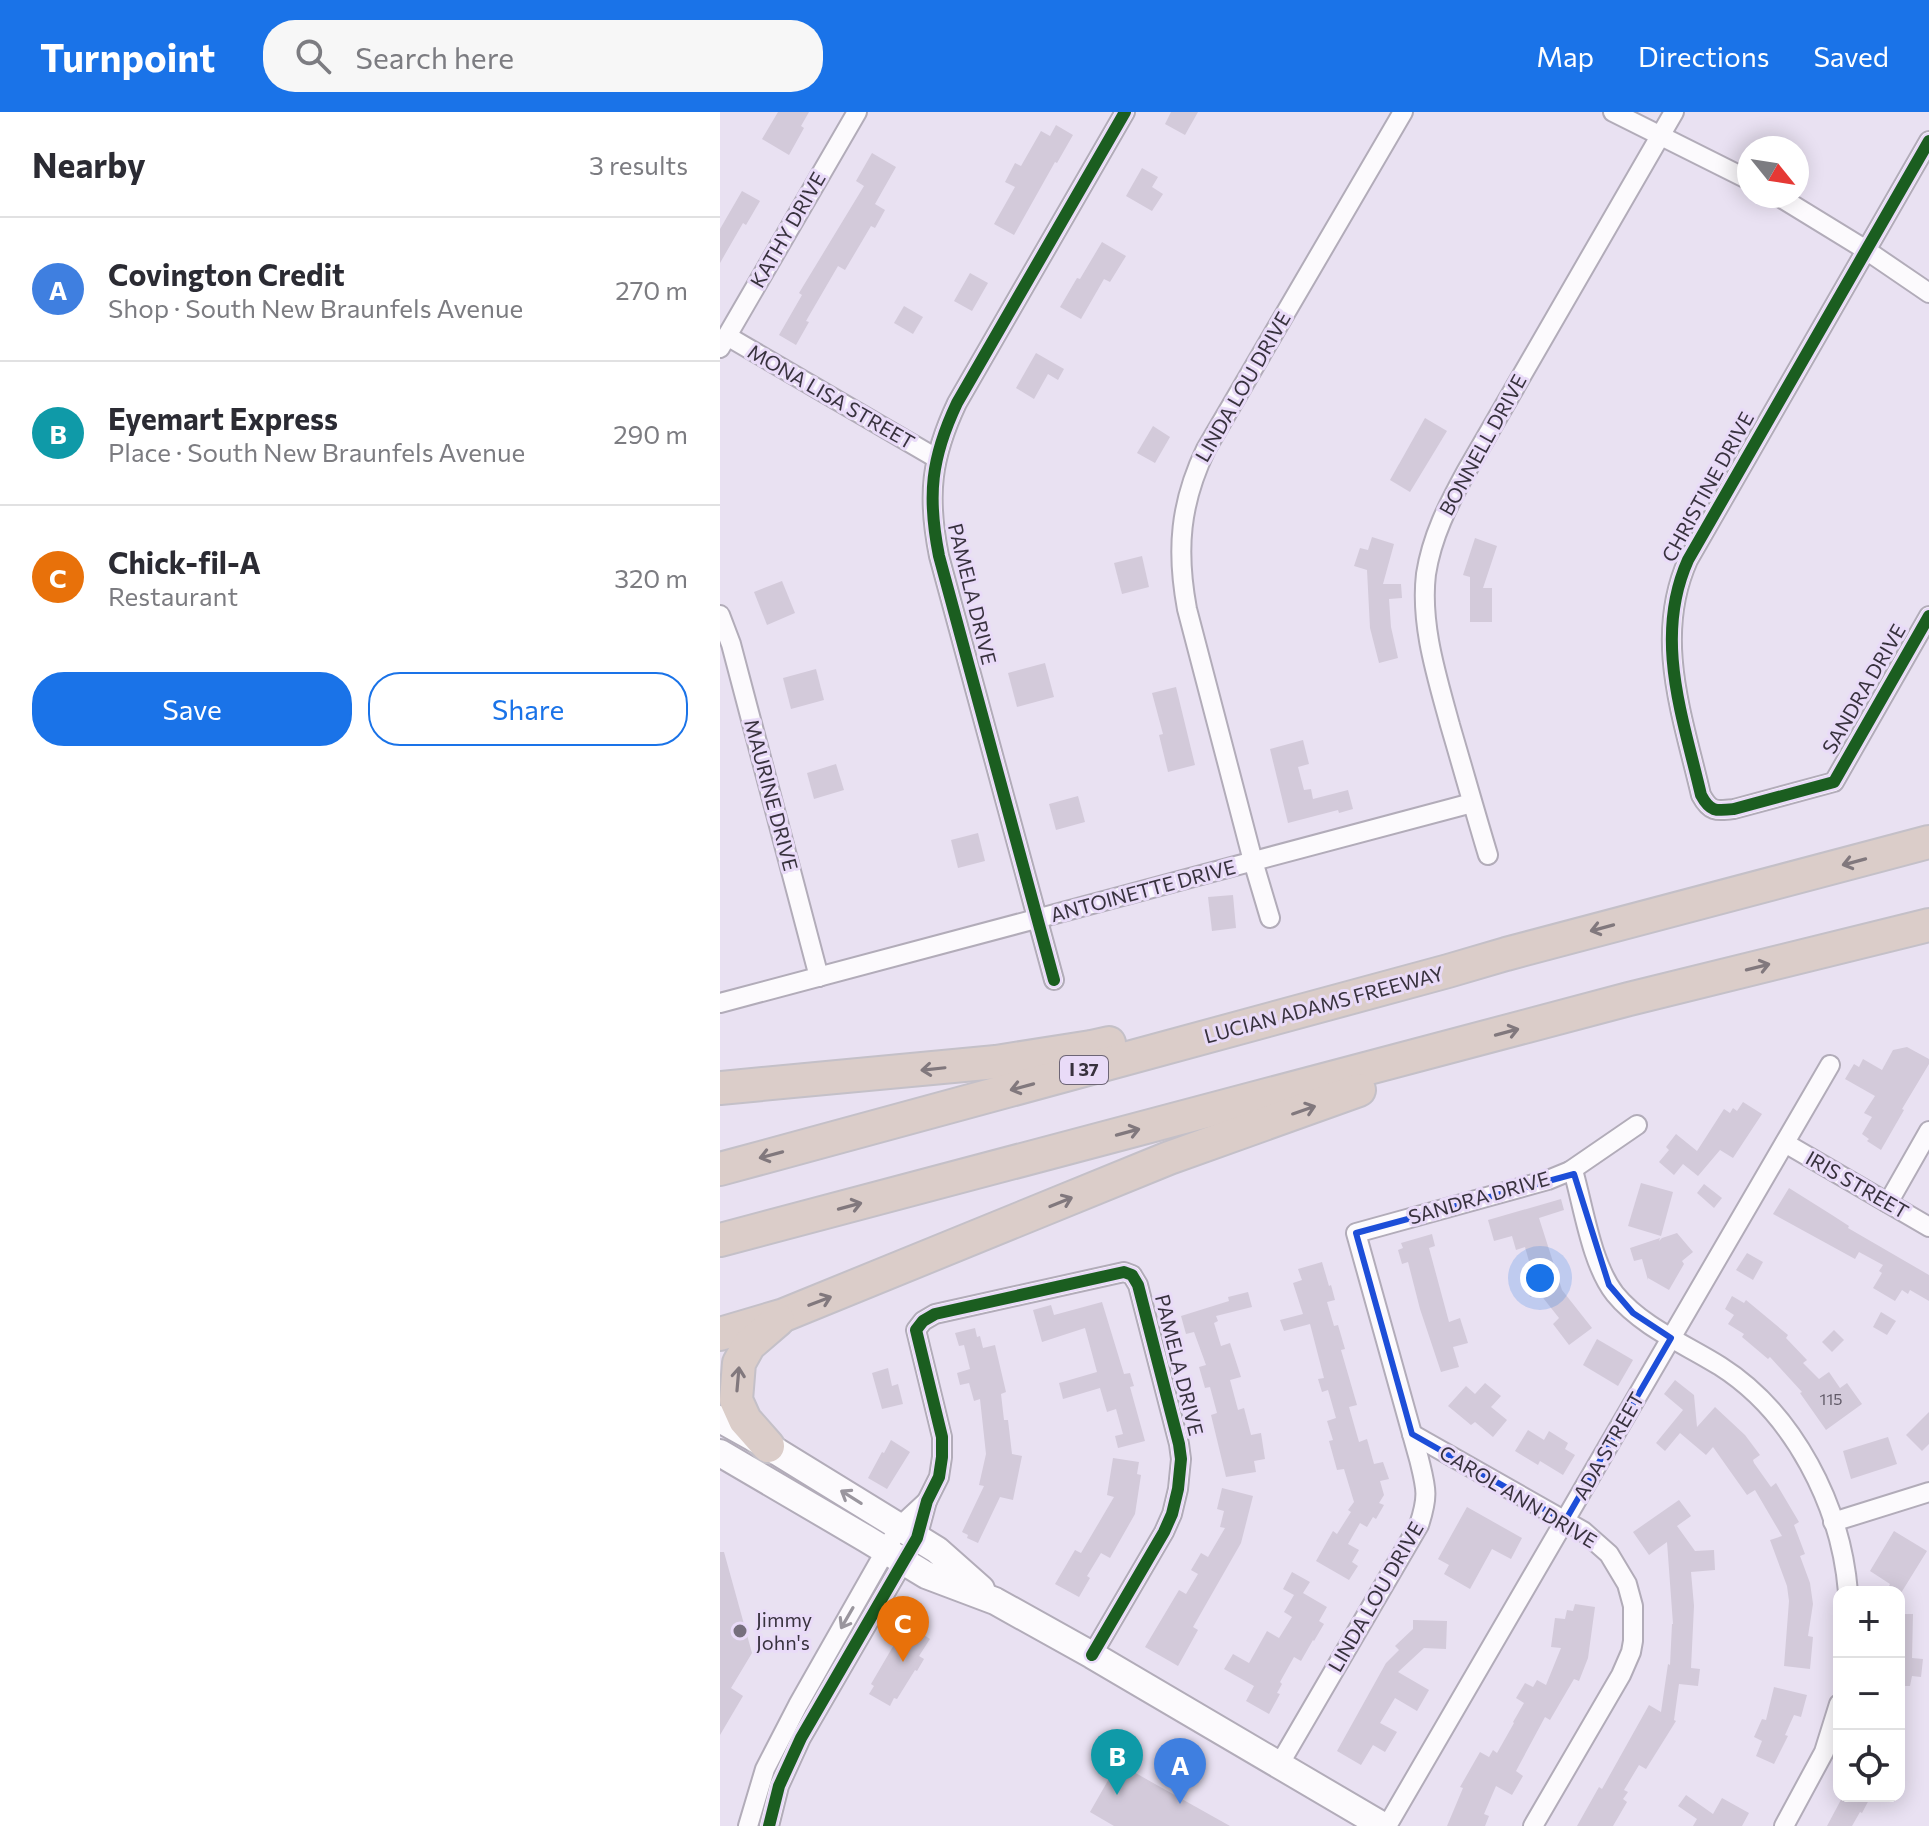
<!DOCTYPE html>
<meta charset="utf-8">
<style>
:root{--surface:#fff;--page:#f7f7f7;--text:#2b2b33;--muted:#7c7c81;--line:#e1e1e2;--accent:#1a73e8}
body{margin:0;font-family:Commissioner,sans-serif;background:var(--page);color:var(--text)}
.controls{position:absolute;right:24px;bottom:24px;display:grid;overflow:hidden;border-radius:16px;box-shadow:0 4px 20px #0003}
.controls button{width:72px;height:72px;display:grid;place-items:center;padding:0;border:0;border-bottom:2px solid var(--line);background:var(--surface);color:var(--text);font:40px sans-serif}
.compass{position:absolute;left:1017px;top:24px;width:72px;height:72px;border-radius:50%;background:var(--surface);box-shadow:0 4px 20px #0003;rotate:120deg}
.you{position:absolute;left:820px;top:1166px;width:28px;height:28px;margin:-20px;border:6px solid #fff;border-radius:50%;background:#1a73e8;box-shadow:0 0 0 12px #1a73e833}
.badge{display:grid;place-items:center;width:52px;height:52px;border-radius:50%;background:var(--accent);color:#fff;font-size:26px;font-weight:700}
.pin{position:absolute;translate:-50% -66px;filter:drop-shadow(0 2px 4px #0008)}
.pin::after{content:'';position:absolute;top:42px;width:28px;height:24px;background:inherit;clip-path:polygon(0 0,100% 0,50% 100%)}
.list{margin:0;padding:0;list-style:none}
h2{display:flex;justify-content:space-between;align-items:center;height:104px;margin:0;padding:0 32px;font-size:34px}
h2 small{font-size:26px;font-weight:400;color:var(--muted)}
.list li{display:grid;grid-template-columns:52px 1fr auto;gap:24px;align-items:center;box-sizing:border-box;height:144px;padding:0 32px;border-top:2px solid var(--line)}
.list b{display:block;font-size:30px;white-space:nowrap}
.list p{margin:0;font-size:26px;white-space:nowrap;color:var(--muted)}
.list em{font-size:26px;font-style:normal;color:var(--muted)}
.actions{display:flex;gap:16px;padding:24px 32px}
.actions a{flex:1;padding:18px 0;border:2px solid var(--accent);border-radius:32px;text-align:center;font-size:28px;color:var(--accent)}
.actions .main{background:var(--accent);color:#fff}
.icon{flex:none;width:44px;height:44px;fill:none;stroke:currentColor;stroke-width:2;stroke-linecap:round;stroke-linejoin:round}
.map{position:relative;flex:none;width:1209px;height:1714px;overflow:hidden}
header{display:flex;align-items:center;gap:48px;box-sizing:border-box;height:112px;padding:0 40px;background:var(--accent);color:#fff}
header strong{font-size:38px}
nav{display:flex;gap:44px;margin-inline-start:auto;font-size:28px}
.search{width:560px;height:72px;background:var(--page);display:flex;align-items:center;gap:20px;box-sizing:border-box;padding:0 28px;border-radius:32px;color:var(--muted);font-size:30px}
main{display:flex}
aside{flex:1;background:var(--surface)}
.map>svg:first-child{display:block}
.building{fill:#d3cada}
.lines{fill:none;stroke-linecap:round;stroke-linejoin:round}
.street-casing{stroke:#b2acb9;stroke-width:22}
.secondary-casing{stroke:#b2acb9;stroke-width:30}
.highway-casing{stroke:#c4c0c8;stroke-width:36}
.street{stroke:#fcfafd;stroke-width:18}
.secondary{stroke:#fcfafd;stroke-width:26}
.highway{stroke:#dbcdc9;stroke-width:32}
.cycleway-casing{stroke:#e9dbf8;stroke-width:17}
.cycleway{stroke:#1b5e20;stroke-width:12}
.oneway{stroke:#81787d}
.oneway2{stroke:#9a969e}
.marked{fill:none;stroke:#1d4ed8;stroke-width:6;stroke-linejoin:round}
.poi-dot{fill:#766f7d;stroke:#e9dbf8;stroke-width:3}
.labels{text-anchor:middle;stroke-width:6;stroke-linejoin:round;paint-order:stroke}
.number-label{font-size:16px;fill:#625b68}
.shield{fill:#e9dbf8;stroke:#6d6576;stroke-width:2}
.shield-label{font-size:18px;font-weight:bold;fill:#38323e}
.street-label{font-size:20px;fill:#38323e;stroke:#e9dbf8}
.poi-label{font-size:20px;fill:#38323e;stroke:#e9dbf8;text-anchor:start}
</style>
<header>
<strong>Turnpoint</strong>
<div class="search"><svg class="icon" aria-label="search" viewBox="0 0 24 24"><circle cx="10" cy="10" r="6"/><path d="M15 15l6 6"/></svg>Search here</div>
<nav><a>Map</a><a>Directions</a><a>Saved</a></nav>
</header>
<main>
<aside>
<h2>Nearby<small>3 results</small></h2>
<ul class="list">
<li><span class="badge" style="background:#3f7fe0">A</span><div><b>Covington Credit</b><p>Shop · South New Braunfels Avenue</p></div><em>270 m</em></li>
<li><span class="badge" style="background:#0f9aa8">B</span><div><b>Eyemart Express</b><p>Place · South New Braunfels Avenue</p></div><em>290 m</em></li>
<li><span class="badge" style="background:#e8710a">C</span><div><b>Chick-fil-A</b><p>Restaurant</p></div><em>320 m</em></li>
</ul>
<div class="actions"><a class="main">Save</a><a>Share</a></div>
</aside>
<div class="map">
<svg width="1209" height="1714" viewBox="0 0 1209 1714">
<rect width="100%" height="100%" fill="#e9e1f2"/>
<!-- building -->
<g class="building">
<path d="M58,0H89L81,14L84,16L69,43L42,27Z"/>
<path d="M451,0H478L465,23L445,12Z"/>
<path d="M336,13L353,23L337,51L335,50L294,123L274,112L295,75L285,70L295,51L301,54L321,19L330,24Z"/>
<path d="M152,41L176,55L155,92L165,98L155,116L151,114L125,158L118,154L86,209L89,210L76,233L59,223L82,183L79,181L144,74L136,69Z"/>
<path d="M422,56L438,65L432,75L443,82L432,99L406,84Z"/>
<path d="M22,79L40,89L26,113L23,111L0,151V117Z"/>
<path d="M382,130L406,144L390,170L384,167L361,207L340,195L357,166L360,167Z"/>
<path d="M250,161L268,171L252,199L234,189Z"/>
<path d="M184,194L203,205L193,222L174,211Z"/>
<path d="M316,241L344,257L338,268L328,262L314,287L296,276Z"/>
<path d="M705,306L727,319L690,380L670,368Z"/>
<path d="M433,314L450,325L435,351L417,341Z"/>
<path d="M652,425L674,432L663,472H681L682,486L669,487L671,515L678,546L659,551L650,516L647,458L634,454L640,436L648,438Z"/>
<path d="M755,426L777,434L763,476H772V510H750V465L743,463Z"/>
<path d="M422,444L429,475L402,482L394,451Z"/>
<path d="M62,469L75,501L47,513L34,480Z"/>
<path d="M325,551L334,585L297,595L288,561Z"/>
<path d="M96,557L104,588L71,597L63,566Z"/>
<path d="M456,575L475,653L448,660L439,623L443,622L432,581Z"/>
<path d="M583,628L589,652L578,655L584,678L591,677L593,687L628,678L633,697L619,701L618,698L568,711L550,637Z"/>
<path d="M116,652L124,678L94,687L87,661Z"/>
<path d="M358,684L365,710L336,718L329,692Z"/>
<path d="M258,721L265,749L238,756L231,728Z"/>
<path d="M513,783L516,816L492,819L488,785Z"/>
<path d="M1187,935L1209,947V952L1182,997L1184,998L1161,1038L1147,1029L1149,1027L1142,1022L1152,1005L1144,1001L1155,984L1125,967L1134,952L1139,955L1143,947L1162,958L1173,938Z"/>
<path d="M1023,990L1042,1002L1013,1046L1000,1038L978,1064L963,1052L954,1063L939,1050L949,1038L946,1035L956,1022L977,1039L1004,997L1010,1001L1013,996L1017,999Z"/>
<path d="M921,1071L953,1080L941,1124L908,1114Z"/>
<path d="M984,1072L1002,1086L994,1096L977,1081Z"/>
<path d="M1069,1076L1112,1103L1129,1114L1128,1116L1209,1163V1189L1190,1178L1188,1182L1182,1178L1175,1189L1153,1176L1162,1161L1159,1159L1163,1153L1139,1140L1135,1147L1053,1102Z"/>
<path d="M841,1087L844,1098L819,1106L842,1178L872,1216L849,1233L833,1212L839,1206L820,1182L810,1185L803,1162L812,1160L805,1135L796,1138L792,1124L774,1129L768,1108Z"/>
<path d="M957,1121L973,1140L962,1149L964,1152L949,1178L928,1166V1168L922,1147L914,1149L910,1136L940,1126L939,1129L942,1126Z"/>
<path d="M712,1122L715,1134L709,1136L729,1210L740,1206L748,1231L733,1235L739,1255L721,1260L700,1197L688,1150L682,1152L678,1138L683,1136L681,1131Z"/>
<path d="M1027,1141L1043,1150L1033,1168L1016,1158Z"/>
<path d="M602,1150L609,1174L611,1173L615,1188L607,1190L614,1214L618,1213L625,1237L621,1238L637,1293L629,1295L639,1330L647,1327L654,1352L663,1350L669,1367L660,1369L664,1383L659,1391L664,1393L656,1407L653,1405L647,1415L640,1411L628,1432L639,1438L632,1450L638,1454L629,1468L596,1449L613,1419L617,1422L631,1400L628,1398L634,1390L624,1357L617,1358L609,1329L613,1328L607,1309L616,1306L608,1278L602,1280L598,1267L604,1266L590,1212L564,1219L560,1208L583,1202L573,1171L582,1168L578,1157Z"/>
<path d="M528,1180L532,1195L496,1204L498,1209L494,1211L501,1234L510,1231L521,1265L510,1268L518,1298L524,1296L531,1323L541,1321L545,1347L534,1349L536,1360L506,1365L491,1303L497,1301L490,1275L485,1276L479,1255L486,1253L474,1220L466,1222L461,1204L509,1189L508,1185Z"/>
<path d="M1012,1184L1024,1191L1026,1188L1068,1223L1066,1226L1087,1248L1083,1251L1099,1267L1109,1260L1120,1276L1127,1271L1142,1292L1106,1318L1080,1281L1082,1280L1050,1245L1048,1247L1022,1225L1024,1222L1008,1212L1014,1203L1005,1197Z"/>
<path d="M382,1190L404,1262L410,1261L414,1274L410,1275L425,1329L398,1336L395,1324L403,1322L396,1297L387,1300L380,1276L343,1287L339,1271L377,1260L365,1216L322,1230L313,1198L331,1193L334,1203Z"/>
<path d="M1161,1200L1176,1209L1167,1223L1153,1215Z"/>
<path d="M255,1216L257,1225L260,1224L263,1236L275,1233L286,1280L281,1282L284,1308H288L292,1342L302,1344L293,1388L280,1385L258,1431L247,1426L248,1423L242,1420L264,1374L259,1373L266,1342L260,1287L254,1289L249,1271L240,1273L237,1261L250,1257L244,1233L239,1234L235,1221Z"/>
<path d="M1114,1218L1124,1228L1112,1240L1102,1230Z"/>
<path d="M877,1227L913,1248L898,1274L863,1253Z"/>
<path d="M168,1256L172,1274L178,1272L183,1292L162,1297L152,1261Z"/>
<path d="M955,1268L974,1283L977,1315L995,1295L1025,1323L1040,1343L1033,1348L1034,1351L1051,1375L1056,1371L1079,1410L1074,1413L1085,1442L1080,1444L1090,1471L1093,1492L1088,1524L1093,1525L1090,1557L1064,1554L1069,1489L1067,1474L1050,1428L1062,1424L1035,1378L1027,1383L993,1335L986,1343L960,1321L945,1339L936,1331L963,1298L944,1282Z"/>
<path d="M765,1271L781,1284L771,1295L787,1308L773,1325L755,1310L751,1313L728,1294L746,1274L755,1282Z"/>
<path d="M1209,1300V1332L1202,1339L1186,1323Z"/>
<path d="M808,1318L824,1328L829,1319L848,1331L845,1337L855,1343L843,1363L820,1349L818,1353L795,1339Z"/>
<path d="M1168,1325L1177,1352L1131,1367L1123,1339Z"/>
<path d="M171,1328L190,1340L167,1377L148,1366L162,1340L164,1341Z"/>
<path d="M393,1346L419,1350L417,1362L421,1363L415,1402L390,1446L381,1441L367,1464L370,1466L359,1485L335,1472L355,1438L361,1441L394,1385L387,1383Z"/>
<path d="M502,1376L533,1384L521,1431L473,1515L478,1518L458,1554L425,1535L459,1478L466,1482L478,1462L471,1458L481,1441L488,1445L505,1416L500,1415L504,1399L497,1397Z"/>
<path d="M959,1388L971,1404L957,1414L975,1439L994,1438L995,1458L971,1460L974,1494L971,1556L980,1557L978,1574L959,1572L954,1608L956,1609L926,1657L919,1653L904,1678L908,1680L903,1687L907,1690L893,1714H857L879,1675L882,1677L929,1593L941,1600L948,1552L950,1553L952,1512H953L947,1430L929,1443L913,1420Z"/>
<path d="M747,1395L802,1426L791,1447L772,1437L750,1477L724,1462L729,1453L718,1447Z"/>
<path d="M1174,1419L1207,1439L1181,1481L1169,1474L1170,1472L1150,1459Z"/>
<path d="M0,1440H4L32,1541L11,1576L23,1584L0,1623Z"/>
<path d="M572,1460L590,1470L583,1481L607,1495L599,1509L604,1512L594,1529L593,1528L581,1549L574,1545L560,1570L562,1572L557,1581L560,1582L549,1602L526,1589L534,1574L504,1557L513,1542L529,1551L547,1519L559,1526L572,1505L564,1500L574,1483L563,1477Z"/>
<path d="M855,1492L875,1495L868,1546L859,1569L854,1567L830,1608L825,1605L796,1659L803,1664L792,1683L776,1674L764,1702L769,1704L765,1714H727L743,1676L740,1675L760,1640L769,1645L773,1638L777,1641L794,1611L793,1610L804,1591L796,1586L805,1571L813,1575L817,1568L826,1573L841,1536L831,1535L835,1506L845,1507L847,1498L853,1499Z"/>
<path d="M1179,1502H1193L1192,1546L1203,1547L1201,1565L1192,1564L1190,1574H1179Z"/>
<path d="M693,1508L727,1509L726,1537L704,1536L678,1560L709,1578L697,1599L675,1586L660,1611L677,1620L665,1640L653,1633L641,1653L617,1639L666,1551L679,1538L675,1534L693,1517Z"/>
<path d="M194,1511L207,1519L204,1523L210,1527L199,1544L204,1547L197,1559L195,1558L177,1587L174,1586L170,1594L149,1582L154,1574L151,1572L185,1514L191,1517Z"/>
<path d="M1054,1575L1087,1583L1081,1605L1074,1603L1065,1623L1068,1624L1054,1652L1036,1644L1042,1629L1034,1625L1042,1607L1046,1608Z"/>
<path d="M398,1651L435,1672L510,1714H394L370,1700Z"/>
<path d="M966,1683L993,1702L1002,1686L1029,1701L1022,1714H973L977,1707L958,1694Z"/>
<path d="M1123,1684H1151L1142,1701L1140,1700L1132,1714H1107Z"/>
</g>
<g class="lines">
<!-- street casing -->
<g class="street-casing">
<g id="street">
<path d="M893,0L1029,68"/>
<path d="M1209,29L968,448C933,526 963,605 981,683C990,700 996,699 1014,697L1114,670L1209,504"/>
<path d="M1058,84L1146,138L1209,181"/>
<path d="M7,224L216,346"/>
<path d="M0,236L137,0"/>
<path d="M0,503L11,532L99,865"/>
<path d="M768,743C755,700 743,657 730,613C717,565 700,513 706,462C712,424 728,393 746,360L954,0"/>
<path d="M550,806L533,749L467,497C456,438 460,391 486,337L683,0"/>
<path d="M334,868L219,444C207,384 211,346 237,291L405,0"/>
<path d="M0,891L752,691"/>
<path d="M1065,1031L1209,1115"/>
<path d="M850,1059L854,1062C864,1098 872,1153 895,1182C922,1215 965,1232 1000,1254C1074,1301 1121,1394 1128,1480"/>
<path d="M1168,1091L1209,1019"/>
<path d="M692,1322L863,1419L889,1442L907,1472L913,1494V1529L911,1540L901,1563L813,1714"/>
<path d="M1113,1410L1209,1380"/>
<path d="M559,1653L699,1413C709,1383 706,1376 699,1347L636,1121L828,1068L850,1059L917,1013"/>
<path d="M28,1714L45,1657L78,1593L179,1415L207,1389"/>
<path d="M49,1714L59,1674L81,1626L197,1426L207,1389L219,1365L222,1345V1325L196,1218L203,1209L215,1202L404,1160L412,1163L418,1173L459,1332L461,1347L458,1377L452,1402L444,1420L372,1543"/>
<path d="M667,1714L1110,953"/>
<path d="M1064,1714L1104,1640L1119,1592"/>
</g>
</g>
<!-- secondary casing -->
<g class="secondary-casing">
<g id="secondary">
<path d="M0,1307L48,1334L217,1438L261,1477"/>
<path d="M0,1341L145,1426L206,1463L275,1489L372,1543L663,1714"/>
</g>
</g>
<!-- highway casing -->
<g class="highway-casing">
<g id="highway">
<path d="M0,976L276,950L371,935L389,931"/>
<path d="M0,1057L728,859L786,842L1209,730"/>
<path d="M0,1128L909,887L1209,813"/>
<path d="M0,1222L64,1203L449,1046L639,978"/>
<path d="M48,1334L25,1308L16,1288L19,1251L29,1233L58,1208"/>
</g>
</g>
<!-- street -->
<use href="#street" class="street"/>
<!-- secondary -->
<use href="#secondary" class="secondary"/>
<!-- highway -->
<use href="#highway" class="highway"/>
<!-- cycleway casing -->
<g class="cycleway-casing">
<g id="cycleway">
<path d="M1209,29L968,448C933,526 963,605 981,683C990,700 996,699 1014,697L1114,670L1209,504"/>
<path d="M334,868L219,444C207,384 211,346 237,291L405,0"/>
<path d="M49,1714L59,1674L81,1626L197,1426L207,1389L219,1365L222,1345V1325L196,1218L203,1209L215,1202L404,1160L412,1163L418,1173L459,1332L461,1347L458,1377L452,1402L444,1420L372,1543"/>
</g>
</g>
<!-- cycleway -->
<use href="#cycleway" class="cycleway"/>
</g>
<!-- one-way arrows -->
<defs><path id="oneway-shaft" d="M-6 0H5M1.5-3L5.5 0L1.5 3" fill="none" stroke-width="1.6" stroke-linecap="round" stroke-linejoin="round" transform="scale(2)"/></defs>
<g class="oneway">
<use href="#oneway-shaft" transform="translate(1134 750) rotate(165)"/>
<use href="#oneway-shaft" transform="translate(882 816) rotate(165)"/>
<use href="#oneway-shaft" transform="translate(1038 855) rotate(-14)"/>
<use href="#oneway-shaft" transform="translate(787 920) rotate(-15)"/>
<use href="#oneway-shaft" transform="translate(213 957) rotate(174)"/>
<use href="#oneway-shaft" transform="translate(302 975) rotate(165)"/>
<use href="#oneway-shaft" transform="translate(584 998) rotate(-19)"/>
<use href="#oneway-shaft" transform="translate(408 1020) rotate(-15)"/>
<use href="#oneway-shaft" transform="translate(51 1043) rotate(165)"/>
<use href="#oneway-shaft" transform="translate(341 1090) rotate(-22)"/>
<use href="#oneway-shaft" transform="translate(130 1094) rotate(-15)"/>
<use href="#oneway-shaft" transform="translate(100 1189) rotate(-21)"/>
<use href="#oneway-shaft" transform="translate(18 1267) rotate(-85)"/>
</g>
<g class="oneway2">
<use href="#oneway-shaft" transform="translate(131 1385) rotate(-148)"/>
<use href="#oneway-shaft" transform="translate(127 1506) rotate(120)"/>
</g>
<!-- marked area -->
<path class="marked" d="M854,1062L889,1173L913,1201L951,1226L845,1409L692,1322L636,1121Z"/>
<!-- markers -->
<circle class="poi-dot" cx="20" cy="1519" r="8"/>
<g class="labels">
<!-- number labels -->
<g class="number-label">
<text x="1111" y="1293">115</text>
</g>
<!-- shield labels -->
<rect class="shield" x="340" y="944" width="48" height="28" rx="6"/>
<g class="shield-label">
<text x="364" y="964">I 37</text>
</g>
<!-- street labels -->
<g class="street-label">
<text transform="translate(68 118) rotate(-60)" y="7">KATHY DRIVE</text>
<text transform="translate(523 275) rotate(-60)" y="7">LINDA LOU DRIVE</text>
<text transform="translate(111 285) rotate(30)" y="7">MONA LISA STREET</text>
<text transform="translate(763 333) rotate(-61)" y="7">BONNELL DRIVE</text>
<text transform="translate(988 375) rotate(-61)" y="7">CHRISTINE DRIVE</text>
<text transform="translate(252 482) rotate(76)" y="7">PAMELA DRIVE</text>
<text transform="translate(1144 577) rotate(-60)" y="7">SANDRA DRIVE</text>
<text transform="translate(51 683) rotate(75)" y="7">MAURINE DRIVE</text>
<text transform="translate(423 779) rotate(-15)" y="7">ANTOINETTE DRIVE</text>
<text transform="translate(604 893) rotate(-15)" y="7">LUCIAN ADAMS FREEWAY</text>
<text transform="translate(1137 1073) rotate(30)" y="7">IRIS STREET</text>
<text transform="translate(759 1086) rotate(-16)" y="7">SANDRA DRIVE</text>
<text transform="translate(459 1253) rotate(76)" y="7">PAMELA DRIVE</text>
<text transform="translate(889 1334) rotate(-60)" y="7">ADA STREET</text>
<text transform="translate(798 1385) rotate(31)" y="7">CAROL ANN DRIVE</text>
<text transform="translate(656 1485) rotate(-60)" y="7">LINDA LOU DRIVE</text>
</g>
<!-- poi labels -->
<g class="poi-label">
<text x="36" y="1515">Jimmy<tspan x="36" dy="23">John's</tspan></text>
</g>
</g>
</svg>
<div class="controls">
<button>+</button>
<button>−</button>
<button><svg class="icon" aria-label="locate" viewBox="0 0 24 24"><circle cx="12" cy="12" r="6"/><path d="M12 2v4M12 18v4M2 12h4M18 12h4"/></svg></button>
</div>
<svg class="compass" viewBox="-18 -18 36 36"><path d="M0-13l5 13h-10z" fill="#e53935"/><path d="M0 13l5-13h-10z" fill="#7c7c81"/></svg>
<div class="you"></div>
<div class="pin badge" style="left:460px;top:1692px;background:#3f7fe0">A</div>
<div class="pin badge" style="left:397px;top:1683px;background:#0f9aa8">B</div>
<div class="pin badge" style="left:183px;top:1550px;background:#e8710a">C</div>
</div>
</main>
